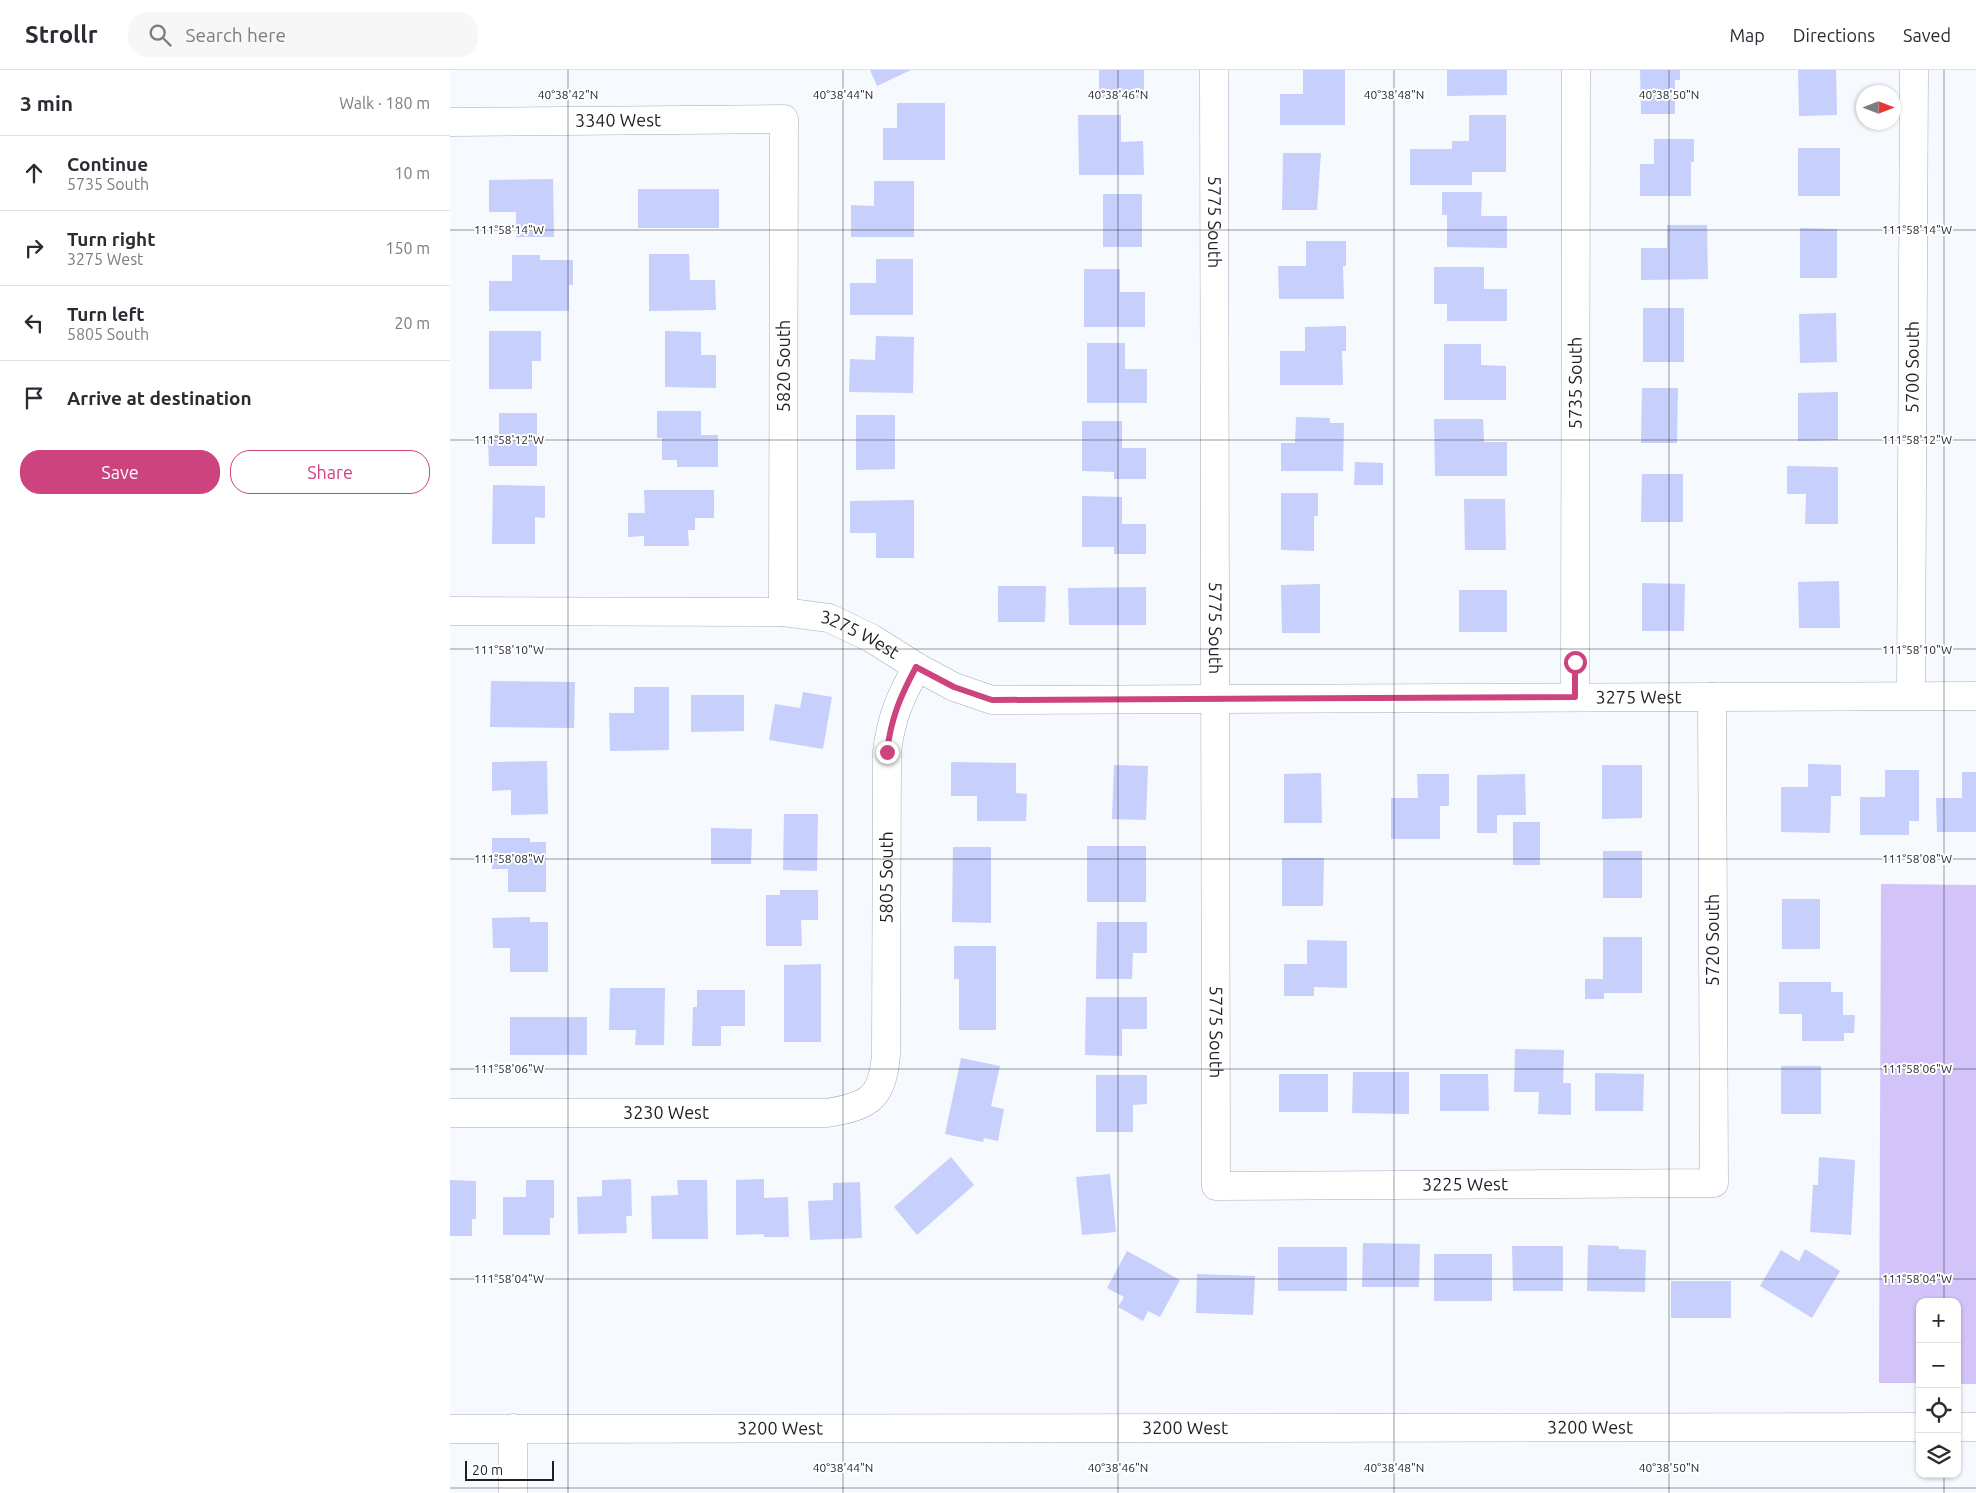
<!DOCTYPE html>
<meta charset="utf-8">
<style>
:root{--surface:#fff;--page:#f7f7f7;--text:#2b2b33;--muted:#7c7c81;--line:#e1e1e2;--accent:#cc437e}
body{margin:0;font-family:Ubuntu,sans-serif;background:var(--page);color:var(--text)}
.controls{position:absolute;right:15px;bottom:15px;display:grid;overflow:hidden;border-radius:10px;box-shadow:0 1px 4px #0004}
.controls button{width:45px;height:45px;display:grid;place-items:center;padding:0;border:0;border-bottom:1px solid var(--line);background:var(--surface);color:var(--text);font:25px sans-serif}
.compass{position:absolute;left:1406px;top:15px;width:45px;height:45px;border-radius:50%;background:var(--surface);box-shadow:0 1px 4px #0004;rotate:90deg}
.scale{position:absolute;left:15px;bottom:12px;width:89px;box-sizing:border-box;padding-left:5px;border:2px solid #1d2025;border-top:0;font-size:14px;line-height:18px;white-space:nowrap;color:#1d2025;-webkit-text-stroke:4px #fff;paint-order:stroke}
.stop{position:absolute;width:15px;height:15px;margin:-11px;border:4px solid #cc437e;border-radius:50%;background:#fff}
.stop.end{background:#cc437e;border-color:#fff;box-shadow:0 1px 5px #0008}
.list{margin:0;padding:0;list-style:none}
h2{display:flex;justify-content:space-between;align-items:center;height:65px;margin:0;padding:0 20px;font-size:21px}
h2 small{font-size:16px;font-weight:400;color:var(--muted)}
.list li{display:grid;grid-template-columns:32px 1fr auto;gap:15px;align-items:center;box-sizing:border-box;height:75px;padding:0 20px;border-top:1px solid var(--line)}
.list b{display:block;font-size:19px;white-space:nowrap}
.list p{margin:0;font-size:16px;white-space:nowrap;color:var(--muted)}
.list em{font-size:16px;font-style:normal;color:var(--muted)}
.actions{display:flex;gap:10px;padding:15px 20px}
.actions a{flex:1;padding:11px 0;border:1px solid var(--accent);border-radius:20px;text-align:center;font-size:18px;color:var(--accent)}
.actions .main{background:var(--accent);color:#fff}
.icon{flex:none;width:28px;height:28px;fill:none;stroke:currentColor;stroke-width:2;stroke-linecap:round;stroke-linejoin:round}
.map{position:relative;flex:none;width:1526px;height:1423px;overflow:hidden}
header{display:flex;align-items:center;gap:30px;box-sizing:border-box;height:70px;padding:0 25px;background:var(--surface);border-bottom:1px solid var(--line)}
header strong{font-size:24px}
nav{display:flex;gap:28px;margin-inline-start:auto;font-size:18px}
.search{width:350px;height:45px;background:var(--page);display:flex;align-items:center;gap:12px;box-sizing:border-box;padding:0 18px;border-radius:20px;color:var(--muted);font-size:19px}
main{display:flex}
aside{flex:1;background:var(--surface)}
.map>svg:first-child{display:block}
.green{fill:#d2c3f8}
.building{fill:#c7cffc}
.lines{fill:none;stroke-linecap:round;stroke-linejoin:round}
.minor-casing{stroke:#a5adb8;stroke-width:29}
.minor{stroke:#fff;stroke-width:28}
.route{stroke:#cc437e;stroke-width:6}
.ticks{fill:none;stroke:#1d2025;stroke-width:1;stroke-opacity:0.45}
.labels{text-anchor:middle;stroke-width:4;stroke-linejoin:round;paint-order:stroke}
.street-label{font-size:18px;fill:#1d2025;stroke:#fff}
.ticks-label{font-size:12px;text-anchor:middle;fill:#1d2025;stroke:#fff;stroke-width:4;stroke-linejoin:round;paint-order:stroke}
</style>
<header>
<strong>Strollr</strong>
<div class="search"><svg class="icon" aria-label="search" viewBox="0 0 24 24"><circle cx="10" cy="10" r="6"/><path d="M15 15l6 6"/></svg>Search here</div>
<nav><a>Map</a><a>Directions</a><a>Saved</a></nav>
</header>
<main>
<aside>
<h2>3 min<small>Walk · 180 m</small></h2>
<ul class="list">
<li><svg class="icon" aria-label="ahead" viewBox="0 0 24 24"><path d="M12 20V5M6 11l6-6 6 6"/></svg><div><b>Continue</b><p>5735 South</p></div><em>10 m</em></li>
<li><svg class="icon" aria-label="right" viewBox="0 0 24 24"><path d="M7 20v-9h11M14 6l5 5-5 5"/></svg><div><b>Turn right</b><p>3275 West</p></div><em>150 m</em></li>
<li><svg class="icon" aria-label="left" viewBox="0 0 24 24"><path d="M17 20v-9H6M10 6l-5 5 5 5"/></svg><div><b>Turn left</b><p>5805 South</p></div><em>20 m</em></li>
<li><svg class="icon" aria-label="arrive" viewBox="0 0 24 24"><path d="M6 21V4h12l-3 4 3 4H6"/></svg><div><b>Arrive at destination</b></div></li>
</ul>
<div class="actions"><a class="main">Save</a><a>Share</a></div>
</aside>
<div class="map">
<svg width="1526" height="1423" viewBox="0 0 1526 1423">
<rect width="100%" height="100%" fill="#f6f9fe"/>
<!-- green -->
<path class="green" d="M1431,814L1526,815V1314H1507V1232H1470V1313H1429Z"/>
<!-- building -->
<g class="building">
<path d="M420,0H461L427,16Z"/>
<rect x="649" y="0" width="45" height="28"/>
<path d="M853,0H895V55H830V24H853Z"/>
<path d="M997,0H1057V25L997,26Z"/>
<path d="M1190,0H1230V10H1225V44H1191Z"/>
<path d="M1348,0H1386L1387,45L1349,46Z"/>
<path d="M447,33H495V90H433V58H447Z"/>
<path d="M628,45H671V72L693,71L694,105H629Z"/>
<path d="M1019,45H1056V102H1022V115H960V79H1002V71H1019Z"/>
<path d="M1204,69H1244V92H1241V126H1190V94H1204Z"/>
<rect x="1348" y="78" width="42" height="48"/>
<path d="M833,83H871L867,140H832Z"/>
<path d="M103,109L104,167H66V142H39V110Z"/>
<path d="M424,111H464V167H401V135L424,136Z"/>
<rect x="188" y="119" width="81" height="39"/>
<path d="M992,122H1032L1031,146H1057V178L997,177V145H992Z"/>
<rect x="653" y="124" width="39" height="53"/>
<path d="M1217,155H1257L1258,209L1191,210V178H1217Z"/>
<path d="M1350,158L1387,159V208H1350Z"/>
<path d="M856,171H896V196H893L894,229H829L828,196H856Z"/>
<path d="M199,184H239L240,210H265L266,240L199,241Z"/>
<path d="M62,185H90V190H123V215H119V241H39V211H62Z"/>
<path d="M426,189H463V245H400V213H426Z"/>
<path d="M984,197H1034V219H1057V251H997V234H984Z"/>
<path d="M634,199H670V222H695V257H634Z"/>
<rect x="1193" y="238" width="41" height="54"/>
<path d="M1386,243L1387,292L1350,293L1349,244Z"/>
<path d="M896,256V281H892L893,315H830V281H855V257Z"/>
<path d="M39,261H91V291H82V319H39Z"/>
<path d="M215,261L251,262V285H266V318L215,317Z"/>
<path d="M426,266L464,267L463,323L399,322L400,289L425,290Z"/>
<path d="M637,273H675V299H697V333H637Z"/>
<path d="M994,274H1031V295L1056,296V330H994Z"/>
<path d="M1192,318H1228L1227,373H1191Z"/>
<path d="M1388,322V370L1348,371V323Z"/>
<path d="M207,341H251V365H268V397H227V390H212V368H207Z"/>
<path d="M49,343H87V396H39L38,369H49Z"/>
<path d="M406,345H445V399L406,400Z"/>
<path d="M846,347L880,348V353H894L893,401H831V373H845Z"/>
<path d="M984,349H1033L1034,372H1057V406H985Z"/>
<path d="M632,351H672V378H696V409H664V402L632,401Z"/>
<path d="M905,392L933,393V415H904Z"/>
<path d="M1337,396L1388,397V454H1355L1356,424H1337Z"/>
<path d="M1192,404H1233V452H1191Z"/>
<path d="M43,415L95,416V448L85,447V474H42Z"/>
<path d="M194,420H264V448H245V460H238L239,476H194V466L178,467V443H195Z"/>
<path d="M831,423H868V446H864V481L831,480Z"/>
<path d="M632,426L672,427V454H696V484H664V477H632Z"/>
<path d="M1014,429H1055L1056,480H1015Z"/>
<path d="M464,430V488H426V463H400V431Z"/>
<path d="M1389,511L1390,558H1349L1348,512Z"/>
<path d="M1192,513L1235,514L1234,561H1192Z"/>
<path d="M870,514V563H832L831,515Z"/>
<path d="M548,516H596L595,552H548Z"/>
<path d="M696,517V555H619L618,518Z"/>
<rect x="1009" y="520" width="48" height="42"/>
<path d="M41,611L125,612L124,658L40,657Z"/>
<path d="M184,617H219V680L160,681L159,643H184Z"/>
<path d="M353,622L382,627L373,679L319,670L325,634L350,638Z"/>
<path d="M241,625H294V661L241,662Z"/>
<path d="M97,691L98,744L61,745V720L42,721V692Z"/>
<path d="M501,692L566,693V723L577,724L576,751H527V726H501Z"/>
<path d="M1358,694L1391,695V726H1381L1380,763L1331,762V717H1358Z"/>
<path d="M664,695L698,696L696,750L662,749Z"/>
<path d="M1152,695H1192V748L1152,749Z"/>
<path d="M1435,700H1469V751H1459V765H1410V727H1435Z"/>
<path d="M1512,702H1526V762H1487L1486,728H1512Z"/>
<path d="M871,703L872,753H834V704Z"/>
<path d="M967,704H999V736H990V769H941V728H968Z"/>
<path d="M1075,704L1076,745H1047V763H1027V705Z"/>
<path d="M334,744H368L367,801L333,800Z"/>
<rect x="1063" y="752" width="27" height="43"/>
<path d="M261,758L302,759L301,794H261Z"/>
<path d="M42,768H80V772H96V822H58V799H42Z"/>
<rect x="637" y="776" width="59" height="56"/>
<path d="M503,777H541V853L502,852Z"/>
<rect x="1153" y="781" width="39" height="47"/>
<path d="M832,788H874L873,836H832Z"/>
<path d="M330,820H368V850H351L352,876H316V825H330Z"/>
<rect x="1332" y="829" width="38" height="50"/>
<path d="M80,847V852H98V902H60V878H43L42,848Z"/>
<path d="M647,852H697V883H683L682,909H646Z"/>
<path d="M1153,867H1192V923H1154V929H1135V909H1153Z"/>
<path d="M857,870L897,871V918L864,917V926H834V894H857Z"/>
<path d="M504,876H546V960H509V909H504Z"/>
<path d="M371,894V972H334V895Z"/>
<path d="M1329,912H1381V922H1393V945H1405L1404,963H1394V971H1352V944H1329Z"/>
<path d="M160,918H215L214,975H185L186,960H159Z"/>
<path d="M247,920H295V956H271V976H242L243,937H247Z"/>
<path d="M636,927H697V959H672V986L635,985Z"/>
<rect x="60" y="947" width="77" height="38"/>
<path d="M1065,979L1114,980L1113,1013H1121V1045L1088,1044L1089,1022H1064Z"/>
<path d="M511,988L550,996L541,1036L554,1039L548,1071L534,1068L533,1072L495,1064Z"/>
<rect x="1331" y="996" width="40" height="48"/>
<path d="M903,1002H959V1044L902,1043Z"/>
<path d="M1145,1003L1194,1004L1193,1041H1145Z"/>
<rect x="829" y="1004" width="49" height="38"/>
<path d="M990,1004H1038L1039,1041H990Z"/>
<path d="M646,1005H697V1034L683,1035V1062H646Z"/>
<path d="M501,1087L524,1115L467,1165L444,1137Z"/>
<path d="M1369,1087L1405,1090L1401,1165L1360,1162L1363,1115H1368Z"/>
<path d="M660,1104L666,1162L632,1165L626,1107Z"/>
<path d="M181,1109L182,1146H176L177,1163L128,1164L127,1127L152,1126V1110Z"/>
<path d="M314,1109V1128L338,1127L339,1167H314V1164L286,1165V1110Z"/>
<path d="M0,1110L26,1111V1149H22V1166H0Z"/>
<path d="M76,1110H104V1148H100V1165H53V1127H76Z"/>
<path d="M227,1110H257L258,1169H202L201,1126L228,1125Z"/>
<path d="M410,1112L412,1168L360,1170L358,1131L383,1130V1113Z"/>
<path d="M913,1173L970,1174L969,1217H912Z"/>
<path d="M1138,1175L1169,1176V1179L1196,1180L1195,1222L1137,1221Z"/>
<path d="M1062,1176H1113V1221H1063Z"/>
<rect x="828" y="1177" width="69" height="44"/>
<path d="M1355,1179L1390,1201L1362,1248L1310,1216L1331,1180L1349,1191Z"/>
<path d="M677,1181L730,1210L710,1247L698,1241L693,1251L668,1237L674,1227L657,1218Z"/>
<rect x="984" y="1184" width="58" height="47"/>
<path d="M747,1204L805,1206L803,1245L746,1243Z"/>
<rect x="1221" y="1211" width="60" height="37"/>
</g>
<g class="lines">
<!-- minor casing -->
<g class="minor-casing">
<g id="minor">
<path id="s1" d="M764,0L766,1116L1264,1113L1262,627"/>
<path id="s2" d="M0,52L334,49L333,542"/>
<path id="s3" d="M0,541L333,542L379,548L421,568L467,597L504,617L542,630L1526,626"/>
<path id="s4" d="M1461,625L1464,0"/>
<path id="s5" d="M1125,627L1126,0"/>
<path id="s6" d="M0,1043H377C419,1036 432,1029 436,985L437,682C441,648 450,627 467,597"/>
<path d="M1507,1357H1526"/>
<path d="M63,1358V1423"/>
<path id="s7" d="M0,1359L1470,1357"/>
</g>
</g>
<!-- minor -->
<use href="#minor" class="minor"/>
</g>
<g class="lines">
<!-- route -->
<path class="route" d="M437,682C441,648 450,627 466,597L504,617L542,630L1125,627V592"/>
</g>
<!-- ticks -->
<path class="ticks" d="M118,0V1423M393,0V1423M668,0V1423M944,0V1423M1219,0V1423M1494,0V1232M0,160H1526M0,370H1526M0,579H1526M0,789H1526M0,999H1526M0,1209H1526M1494,1404V1423M0,1418H1526"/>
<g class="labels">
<!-- street labels -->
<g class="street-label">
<text dy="6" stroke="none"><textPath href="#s2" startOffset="168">3340 West</textPath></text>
<text dy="6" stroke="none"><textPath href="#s1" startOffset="152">5775 South</textPath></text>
<text transform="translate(334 296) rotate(-90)" y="6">5820 South</text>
<text dy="6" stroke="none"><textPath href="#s4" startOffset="328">5700 South</textPath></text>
<text dy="6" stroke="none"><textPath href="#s5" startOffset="314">5735 South</textPath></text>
<text dy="6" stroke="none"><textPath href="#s1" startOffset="558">5775 South</textPath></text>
<text dy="6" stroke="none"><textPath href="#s3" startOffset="414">3275 West</textPath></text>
<text dy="6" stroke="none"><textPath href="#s3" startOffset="1209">3275 West</textPath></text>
<text dy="6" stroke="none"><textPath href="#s6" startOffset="648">5805 South</textPath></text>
<text transform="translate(1263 870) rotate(-90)" y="6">5720 South</text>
<text dy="6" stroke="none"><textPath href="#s1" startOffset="962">5775 South</textPath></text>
<text dy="6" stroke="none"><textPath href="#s6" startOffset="216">3230 West</textPath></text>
<text dy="6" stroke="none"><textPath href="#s1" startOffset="1365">3225 West</textPath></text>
<text dy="6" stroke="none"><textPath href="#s7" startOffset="1140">3200 West</textPath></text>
<text dy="6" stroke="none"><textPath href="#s7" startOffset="330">3200 West</textPath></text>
<text dy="6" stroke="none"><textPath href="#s7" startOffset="735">3200 West</textPath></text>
</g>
</g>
<g class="ticks-label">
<text x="118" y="29">40°38'42"N</text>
<text x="393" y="29">40°38'44"N</text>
<text x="668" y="29">40°38'46"N</text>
<text x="944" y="29">40°38'48"N</text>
<text x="1219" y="29">40°38'50"N</text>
<text x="1467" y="164">111°58'14"W</text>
<text x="59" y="164">111°58'14"W</text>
<text x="1467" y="374">111°58'12"W</text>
<text x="59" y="374">111°58'12"W</text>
<text x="1467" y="584">111°58'10"W</text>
<text x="59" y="584">111°58'10"W</text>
<text x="1467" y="793">111°58'08"W</text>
<text x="59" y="793">111°58'08"W</text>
<text x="1467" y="1003">111°58'06"W</text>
<text x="59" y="1003">111°58'06"W</text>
<text x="59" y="1213">111°58'04"W</text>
<text x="1467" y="1213">111°58'04"W</text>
<text x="393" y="1402">40°38'44"N</text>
<text x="668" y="1402">40°38'46"N</text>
<text x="944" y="1402">40°38'48"N</text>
<text x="1219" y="1402">40°38'50"N</text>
</g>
</svg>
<div class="controls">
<button>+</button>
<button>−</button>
<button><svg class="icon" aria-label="locate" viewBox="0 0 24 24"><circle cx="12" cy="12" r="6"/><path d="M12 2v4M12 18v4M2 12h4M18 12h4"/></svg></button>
<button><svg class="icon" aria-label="layers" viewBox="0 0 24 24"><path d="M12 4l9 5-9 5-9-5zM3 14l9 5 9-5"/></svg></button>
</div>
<svg class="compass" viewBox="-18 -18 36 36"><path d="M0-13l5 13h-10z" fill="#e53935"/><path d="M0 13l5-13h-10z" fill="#7c7c81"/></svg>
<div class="scale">20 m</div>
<div class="stop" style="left:1125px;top:592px"></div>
<div class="stop end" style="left:437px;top:682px"></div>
</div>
</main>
